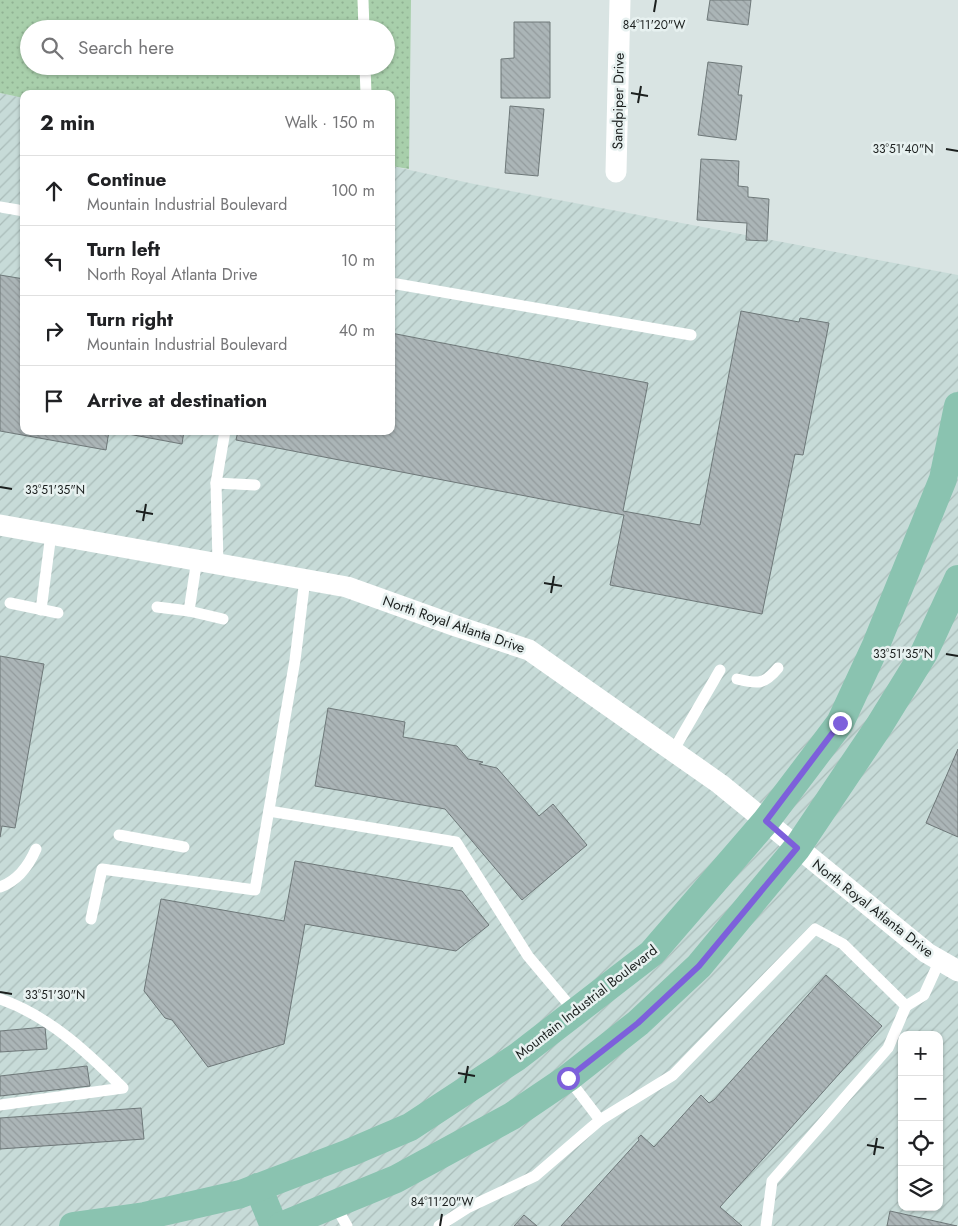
<!DOCTYPE html>
<meta charset="utf-8">
<style>
:root{--surface:#fff;--page:#f6f6f6;--text:#202124;--muted:#757577;--line:#e0e0e0}
body{margin:0;font-family:Jost,sans-serif;background:var(--page);color:var(--text)}
.controls{position:absolute;right:15px;bottom:15px;display:grid;overflow:hidden;border-radius:10px;box-shadow:0 1px 4px #0004}
.controls button{width:45px;height:45px;display:grid;place-items:center;padding:0;border:0;border-bottom:1px solid var(--line);background:var(--surface);color:var(--text);font:25px sans-serif}
.stop{position:absolute;width:15px;height:15px;margin:-11px;border:4px solid #7d60db;border-radius:50%;background:#fff}
.stop.end{background:#7d60db;border-color:#fff;box-shadow:0 1px 5px #0008}
.list{margin:0;padding:0;list-style:none}
h2{display:flex;justify-content:space-between;align-items:center;height:65px;margin:0;padding:0 20px;font-size:21px}
h2 small{font-size:16px;font-weight:400;color:var(--muted)}
.list li{display:grid;grid-template-columns:32px 1fr auto;gap:15px;align-items:center;box-sizing:border-box;height:70px;padding:0 20px;border-top:1px solid var(--line)}
.list b{display:block;font-size:19px;white-space:nowrap}
.list p{margin:0;font-size:16px;white-space:nowrap;color:var(--muted)}
.list em{font-size:16px;font-style:normal;color:var(--muted)}
.icon{flex:none;width:28px;height:28px;fill:none;stroke:currentColor;stroke-width:2;stroke-linecap:round;stroke-linejoin:round}
.map{position:relative;flex:none;width:958px;height:1226px;overflow:hidden}
.search{position:absolute;background:var(--surface);box-shadow:0 1px 4px #0004;left:20px;top:20px;width:375px;height:55px;display:flex;align-items:center;gap:12px;box-sizing:border-box;padding:0 18px;border-radius:28px;color:var(--muted);font-size:19px}
.panel{position:absolute;background:var(--surface);box-shadow:0 1px 4px #0004;left:20px;top:90px;width:375px;height:345px;border-radius:10px}
.map>svg:first-child{display:block}
.industrial{fill:url(#industrial-furrows);fill-rule:evenodd}
.park{fill:url(#park-dots);fill-rule:evenodd}
.building{fill:url(#building-back-hatch);stroke:#6e7879}
.lines{fill:none;stroke-linecap:round;stroke-linejoin:round}
.lane{stroke:#fff;stroke-width:11}
.street{stroke:#fff;stroke-width:21}
.primary{stroke:#8ac3b0;stroke-width:28}
.route{stroke:#7d60db;stroke-width:6}
.ticks{fill:none;stroke:#1b1f1e;stroke-width:2}
.labels{text-anchor:middle;stroke-width:5;stroke-linejoin:round;paint-order:stroke}
.street-label{font-size:14px;fill:#1b1f1e;stroke:#e7f1f0}
.ticks-label{font-size:12px;text-anchor:middle;fill:#1b1f1e;stroke:#e7f1f0;stroke-width:5;stroke-linejoin:round;paint-order:stroke}
</style>
<div class="map">
<svg width="958" height="1226" viewBox="0 0 958 1226">
<defs>
<pattern id="industrial-furrows" width="10" height="10" patternUnits="userSpaceOnUse" patternTransform="scale(1.25)"><rect width="10" height="10" fill="#c7dbd8"/><path d="M-1 1l2-2M0 10L10 0M9 11l2-2" fill="none" stroke="#aabcb9"/></pattern>
<pattern id="park-dots" width="8" height="8" patternUnits="userSpaceOnUse" patternTransform="scale(1.25)"><rect width="8" height="8" fill="#a8cfab"/><path d="M2 2h.1M6 6h.1" fill="none" stroke="#90b193" stroke-width="1.8" stroke-linecap="round"/></pattern>
<pattern id="building-back-hatch" width="6" height="6" patternUnits="userSpaceOnUse" patternTransform="scale(1.25)"><rect width="6" height="6" fill="#abb5b7"/><path d="M-1 5l2 2M0 0l6 6M5-1l2 2" fill="none" stroke="#939b9d"/></pattern>
</defs>
<rect width="100%" height="100%" fill="#d9e4e3"/>
<!-- industrial -->
<path class="industrial" d="M0,93L24,98V431H391V166L474,184L958,275V1226H0ZM902,1035H939V1207H902Z"/>
<!-- park -->
<path class="park" d="M0,0H411L409,169L391,166V94H24V98L0,93ZM29,29H386V66H29Z"/>
<!-- building -->
<g class="building">
<path d="M710,0H751L748,25L707,20Z"/>
<path d="M514,22H550V98H501V59L514,58Z"/>
<path d="M708,62L742,66L738,95H742L736,140L698,135Z"/>
<path d="M510,106L544,109L538,176L505,173Z"/>
<path d="M701,159L739,161L738,186L748,187V197L769,199L767,241L746,240L747,223L697,220Z"/>
<path d="M0,275L24,279V431H109L106,450L0,431Z"/>
<path d="M741,311L799,322L800,318L829,323L803,455L795,454L762,614L610,585L624,515L236,440L238,431H391V333L648,383L623,511L700,525Z"/>
<path d="M112,431H184L182,444Z"/>
<path d="M0,656L44,664L15,828L2,826L0,837Z"/>
<path d="M328,708L405,722L403,737L457,746L468,759L483,762L479,764L497,768L539,816L553,804L587,845L522,900L445,809L315,786Z"/>
<path d="M958,749V837L926,823Z"/>
<path d="M295,861L462,891L489,925L456,951L305,924L284,1044L208,1067L172,1020L165,1018L144,991L161,899L284,921Z"/>
<path d="M826,975L882,1026L720,1207L742,1226H561L639,1140L638,1138L641,1135L654,1147L701,1095L709,1103L714,1100Z"/>
<path d="M45,1027L47,1049L0,1052V1031Z"/>
<path d="M87,1066L90,1086L0,1096V1076Z"/>
<path d="M141,1108L144,1139L0,1149V1118Z"/>
<path d="M890,1211L957,1226H887Z"/>
<path d="M524,1215L537,1226H514Z"/>
</g>
<g class="lines">
<!-- lane -->
<g class="lane">
<path d="M363,0L364,29"/>
<path d="M365,66L366,94"/>
<path d="M0,207L24,211"/>
<path d="M391,283L691,335"/>
<path d="M216,483L255,485"/>
<path d="M218,563L216,483L225,431"/>
<path d="M10,603L58,613"/>
<path d="M157,607L189,611L223,619"/>
<path d="M41,610L51,534"/>
<path d="M189,611L197,559"/>
<path d="M737,679C758,684 764,685 778,668"/>
<path d="M673,751L720,670"/>
<path d="M269,811L456,842L528,956L575,1012"/>
<path d="M119,835L184,847"/>
<path d="M0,887C17,881 29,865 36,849"/>
<path d="M91,919L102,869L255,890L295,660L305,579"/>
<path d="M0,999C49,1016 87,1052 123,1088L0,1105"/>
<path d="M568,1078L600,1120L673,1075L815,929L843,944L906,1006L924,995L940,960"/>
<path d="M335,1205L347,1226"/>
<path d="M439,1226L467,1208L535,1176L600,1120"/>
<path d="M766,1226L772,1181L888,1048L906,1006"/>
</g>
<!-- street -->
<g class="street">
<path d="M616,172L620,0"/>
<path d="M0,525L347,587L456,626L529,650L720,784L927,953L958,971"/>
</g>
<!-- primary -->
<g class="primary">
<path d="M258,1187L274,1226"/>
<path d="M73,1226L145,1216L241,1194L349,1153L410,1127L517,1057L652,953L766,821L840,723L876,645L943,479L958,406"/>
<path d="M281,1226L396,1179L512,1116L568,1078L638,1023L699,966L797,848L879,726L924,653L958,579"/>
</g>
</g>
<g class="lines">
<!-- route -->
<path class="route" d="M568,1078L638,1023L699,966L797,848L766,821L840,723"/>
</g>
<!-- ticks -->
<path class="ticks" d="M654,12L656,0M631,93L648,96M638,103L641,86M946,149L958,151M0,487L12,489M136,511L153,514M143,521L146,504M544,583L562,586M551,593L554,576M946,654L958,656M0,992L12,994M458,1073L475,1076M465,1083L468,1066M867,1145L884,1148M874,1155L877,1138M440,1226L442,1214"/>
<g class="labels">
<!-- street labels -->
<g class="street-label">
<text transform="translate(618 101) rotate(-89)" y="5">Sandpiper Drive</text>
<text transform="translate(454 624) rotate(19)" y="5">North Royal Atlanta Drive</text>
<text transform="translate(873 908) rotate(38)" y="5">North Royal Atlanta Drive</text>
<text transform="translate(586 1002) rotate(-38)" y="5">Mountain Industrial Boulevard</text>
</g>
</g>
<g class="ticks-label">
<text x="654" y="29">84°11'20"W</text>
<text x="903" y="153">33°51'40"N</text>
<text x="55" y="494">33°51'35"N</text>
<text x="903" y="658">33°51'35"N</text>
<text x="55" y="999">33°51'30"N</text>
<text x="442" y="1206">84°11'20"W</text>
</g>
</svg>
<div class="controls">
<button>+</button>
<button>−</button>
<button><svg class="icon" aria-label="locate" viewBox="0 0 24 24"><circle cx="12" cy="12" r="6"/><path d="M12 2v4M12 18v4M2 12h4M18 12h4"/></svg></button>
<button><svg class="icon" aria-label="layers" viewBox="0 0 24 24"><path d="M12 4l9 5-9 5-9-5zM3 14l9 5 9-5"/></svg></button>
</div>
<div class="stop" style="left:568px;top:1078px"></div>
<div class="stop end" style="left:840px;top:723px"></div>
<div class="search"><svg class="icon" aria-label="search" viewBox="0 0 24 24"><circle cx="10" cy="10" r="6"/><path d="M15 15l6 6"/></svg>Search here</div>
<section class="panel">
<h2>2 min<small>Walk · 150 m</small></h2>
<ul class="list">
<li><svg class="icon" aria-label="ahead" viewBox="0 0 24 24"><path d="M12 20V5M6 11l6-6 6 6"/></svg><div><b>Continue</b><p>Mountain Industrial Boulevard</p></div><em>100 m</em></li>
<li><svg class="icon" aria-label="left" viewBox="0 0 24 24"><path d="M17 20v-9H6M10 6l-5 5 5 5"/></svg><div><b>Turn left</b><p>North Royal Atlanta Drive</p></div><em>10 m</em></li>
<li><svg class="icon" aria-label="right" viewBox="0 0 24 24"><path d="M7 20v-9h11M14 6l5 5-5 5"/></svg><div><b>Turn right</b><p>Mountain Industrial Boulevard</p></div><em>40 m</em></li>
<li><svg class="icon" aria-label="arrive" viewBox="0 0 24 24"><path d="M6 21V4h12l-3 4 3 4H6"/></svg><div><b>Arrive at destination</b></div></li>
</ul>
</section>
</div>
